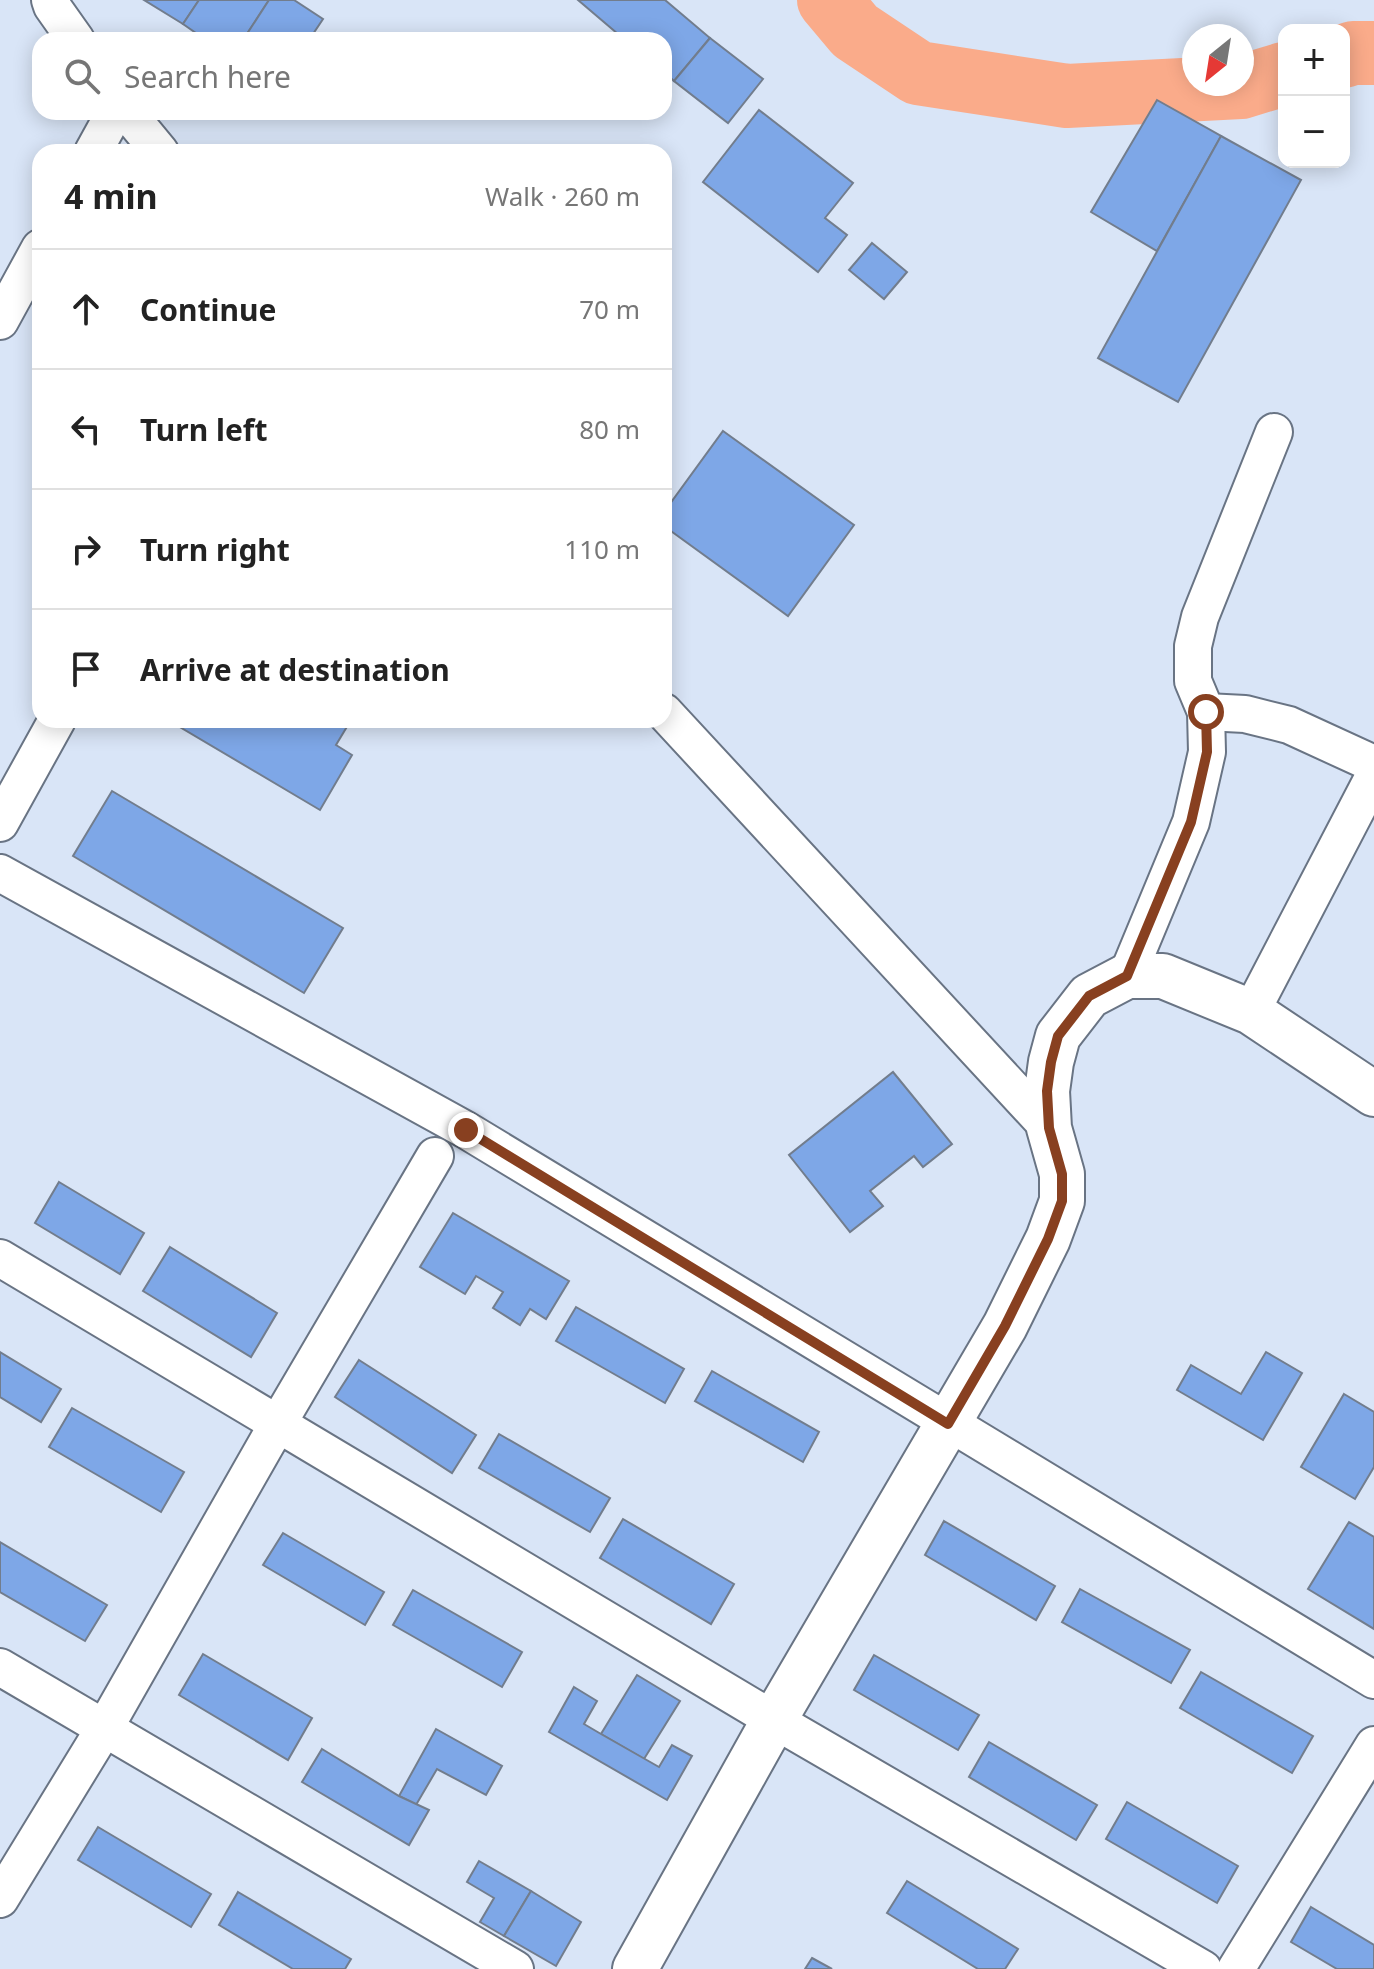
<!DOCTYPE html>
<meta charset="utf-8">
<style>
:root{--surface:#fff;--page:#f6f6f6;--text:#222;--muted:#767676;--line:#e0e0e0}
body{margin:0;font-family:"Noto Sans",sans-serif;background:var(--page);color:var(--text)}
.controls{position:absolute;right:24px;top:24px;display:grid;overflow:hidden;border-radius:16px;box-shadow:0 4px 20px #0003}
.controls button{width:72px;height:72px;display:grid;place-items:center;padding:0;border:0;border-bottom:2px solid var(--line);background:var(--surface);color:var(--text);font:40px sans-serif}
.compass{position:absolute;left:1182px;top:24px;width:72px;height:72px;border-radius:50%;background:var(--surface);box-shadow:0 4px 20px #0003;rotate:210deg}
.stop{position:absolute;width:24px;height:24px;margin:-18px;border:6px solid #884020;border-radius:50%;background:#fff}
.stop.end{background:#884020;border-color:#fff;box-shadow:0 2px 8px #0008}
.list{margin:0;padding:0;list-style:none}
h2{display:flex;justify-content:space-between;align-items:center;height:104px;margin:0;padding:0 32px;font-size:34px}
h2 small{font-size:26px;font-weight:400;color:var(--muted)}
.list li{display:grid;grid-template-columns:52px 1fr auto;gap:24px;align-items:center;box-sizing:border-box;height:120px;padding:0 32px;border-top:2px solid var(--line)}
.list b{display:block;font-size:30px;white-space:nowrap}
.list em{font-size:26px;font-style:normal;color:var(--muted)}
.icon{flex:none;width:44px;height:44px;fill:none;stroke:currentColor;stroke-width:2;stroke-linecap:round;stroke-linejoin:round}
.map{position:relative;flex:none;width:1374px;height:1969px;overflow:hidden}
.search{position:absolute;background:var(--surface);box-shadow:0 4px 20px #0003;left:32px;top:32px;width:640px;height:88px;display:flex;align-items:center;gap:20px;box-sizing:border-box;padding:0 28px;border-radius:24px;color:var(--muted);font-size:30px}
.panel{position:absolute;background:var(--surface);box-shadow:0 4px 20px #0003;left:32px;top:144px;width:640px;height:584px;border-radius:24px}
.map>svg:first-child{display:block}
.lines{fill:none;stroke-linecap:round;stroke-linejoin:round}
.river{stroke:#faab8a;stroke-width:64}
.building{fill:#7ea7e7;stroke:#727d8d;stroke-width:2}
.minor-casing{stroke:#697484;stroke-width:40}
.tertiary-casing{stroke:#697484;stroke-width:48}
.minor{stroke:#fff;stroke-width:36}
.tertiary{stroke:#fff;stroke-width:44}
.route{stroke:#884020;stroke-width:10}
</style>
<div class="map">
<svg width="1374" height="1969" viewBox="0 0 1374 1969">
<rect width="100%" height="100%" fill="#d9e5f7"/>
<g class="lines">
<!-- river -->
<g class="river">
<path d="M829,0L855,31L918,73L1067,96L1241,87L1284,74"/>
<path d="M1344,56L1353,53H1374"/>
</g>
</g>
<!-- building -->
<g class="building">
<path d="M144,0H199L183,24Z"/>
<path d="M199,0H269L243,40H206L183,24Z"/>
<path d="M269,0H294L323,19L309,40H243Z"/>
<path d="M578,0H665L710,38L674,81L664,72V40H625Z"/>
<path d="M710,38L763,79L728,123L674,81Z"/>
<path d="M1157,100L1221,136L1157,251L1091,212Z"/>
<path d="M759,110L853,183L825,218L847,235L818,272L703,182Z"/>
<path d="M1221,136L1301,180L1178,402L1098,358Z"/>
<path d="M872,243L907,272L884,299L849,270Z"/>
<path d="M723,431L854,525L788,616L664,526V512Z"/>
<path d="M168,720H351L336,745L352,755L320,810Z"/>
<path d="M112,791L343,928L304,993L73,856Z"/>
<path d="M893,1072L952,1144L923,1167L914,1156L870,1191L883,1206L850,1232L789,1155Z"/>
<path d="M59,1182L144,1233L120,1274L35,1223Z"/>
<path d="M453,1213L569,1281L546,1319L530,1309L520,1325L493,1308L503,1292L476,1276L465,1294L420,1267Z"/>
<path d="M170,1247L277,1313L251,1357L143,1291Z"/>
<path d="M576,1307L684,1369L665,1403L556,1341Z"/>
<path d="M0,1352L61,1389L41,1422L0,1397Z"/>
<path d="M1266,1352L1302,1373L1263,1440L1177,1390L1191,1365L1241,1394Z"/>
<path d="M359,1360L476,1435L452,1473L335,1397Z"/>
<path d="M712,1371L819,1432L803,1462L695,1401Z"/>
<path d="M1344,1394L1374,1412V1467L1355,1499L1301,1467Z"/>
<path d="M72,1408L184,1472L161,1512L49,1447Z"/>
<path d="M499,1434L610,1498L590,1532L479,1468Z"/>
<path d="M623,1519L734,1584L711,1624L600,1558Z"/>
<path d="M944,1521L1055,1586L1036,1620L925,1555Z"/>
<path d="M1349,1522L1374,1537V1629L1308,1589Z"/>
<path d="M283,1533L384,1592L365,1625L263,1565Z"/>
<path d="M0,1542L107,1605L85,1641L0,1592Z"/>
<path d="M1080,1589L1190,1650L1171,1683L1062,1622Z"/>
<path d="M413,1590L522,1652L502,1687L393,1625Z"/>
<path d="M203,1654L312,1718L288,1760L179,1695Z"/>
<path d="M874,1655L979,1715L958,1750L854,1690Z"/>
<path d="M1201,1672L1313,1736L1292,1773L1180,1708Z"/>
<path d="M637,1675L680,1701L644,1759L601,1734Z"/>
<path d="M574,1687L597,1701L584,1724L601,1734L659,1767L672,1745L692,1756L667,1800L549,1732Z"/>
<path d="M436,1729L502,1766L486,1795L437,1769L416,1805L399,1796Z"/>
<path d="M989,1742L1097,1805L1076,1840L969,1777Z"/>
<path d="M322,1749L399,1796L429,1810L409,1845L302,1782Z"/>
<path d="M1127,1802L1238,1866L1217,1903L1106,1839Z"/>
<path d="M98,1827L211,1894L191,1927L78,1860Z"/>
<path d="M479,1861L531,1891L504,1936L480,1922L494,1898L467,1882Z"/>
<path d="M907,1881L1018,1949L1005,1969H978L887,1913Z"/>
<path d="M531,1891L581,1922L556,1966L504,1936Z"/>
<path d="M238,1892L351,1959L345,1969H293L219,1925Z"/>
<path d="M1311,1907L1374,1945V1969H1337L1291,1942Z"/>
<path d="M812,1958L832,1969H805Z"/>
</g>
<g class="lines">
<!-- minor casing -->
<g class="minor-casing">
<g id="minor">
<path d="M50,0L52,6L76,40"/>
<path d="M127,112L160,152"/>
<path d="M93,152L115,112"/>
<path d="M0,321L40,248"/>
<path d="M664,712L1049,1128"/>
<path d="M1206,712L1245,714L1289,725L1374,764"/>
<path d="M0,823L57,720"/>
<path d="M0,873L466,1130L1374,1680"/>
<path d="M1127,976L1191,822L1207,752L1206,712L1193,681V646L1200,617L1274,432"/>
<path d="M1251,1012L1374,776"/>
<path d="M0,1258L774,1720L1203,1969"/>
<path d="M0,1667L515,1969"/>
<path d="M0,1899L104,1729L277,1425L435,1156"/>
<path d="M1236,1969L1374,1745"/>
</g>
</g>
<!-- tertiary casing -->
<g class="tertiary-casing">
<path id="tertiary" d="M635,1969L774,1720L1005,1326L1048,1239L1062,1201V1174L1049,1128L1047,1091L1051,1062L1058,1036L1089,996L1127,976H1163L1251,1012L1374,1094"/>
</g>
<!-- minor -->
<use href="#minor" class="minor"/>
<!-- tertiary -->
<use href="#tertiary" class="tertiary"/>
</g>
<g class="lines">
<!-- route -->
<path class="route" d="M466,1130L948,1424L1005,1326L1048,1239L1062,1201V1174L1049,1128L1047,1091L1051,1062L1058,1036L1089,996L1127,976L1191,822L1207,752L1206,712"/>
</g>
</svg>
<div class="controls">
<button>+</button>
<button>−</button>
</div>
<svg class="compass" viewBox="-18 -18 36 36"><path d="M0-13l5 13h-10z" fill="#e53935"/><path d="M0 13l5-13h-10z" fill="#767676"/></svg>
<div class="stop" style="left:1206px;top:712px"></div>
<div class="stop end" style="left:466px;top:1130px"></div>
<div class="search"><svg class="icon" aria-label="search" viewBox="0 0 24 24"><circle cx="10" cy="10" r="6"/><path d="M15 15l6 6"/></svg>Search here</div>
<section class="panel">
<h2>4 min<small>Walk · 260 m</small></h2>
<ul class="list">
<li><svg class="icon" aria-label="ahead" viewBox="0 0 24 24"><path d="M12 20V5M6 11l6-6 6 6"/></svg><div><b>Continue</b></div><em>70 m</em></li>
<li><svg class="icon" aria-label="left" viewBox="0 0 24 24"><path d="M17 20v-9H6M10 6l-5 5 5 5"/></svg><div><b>Turn left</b></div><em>80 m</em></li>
<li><svg class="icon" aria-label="right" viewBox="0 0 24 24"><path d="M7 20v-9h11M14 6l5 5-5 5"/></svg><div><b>Turn right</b></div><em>110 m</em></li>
<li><svg class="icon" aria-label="arrive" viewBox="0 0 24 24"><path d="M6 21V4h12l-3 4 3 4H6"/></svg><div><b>Arrive at destination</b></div></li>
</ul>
</section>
</div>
